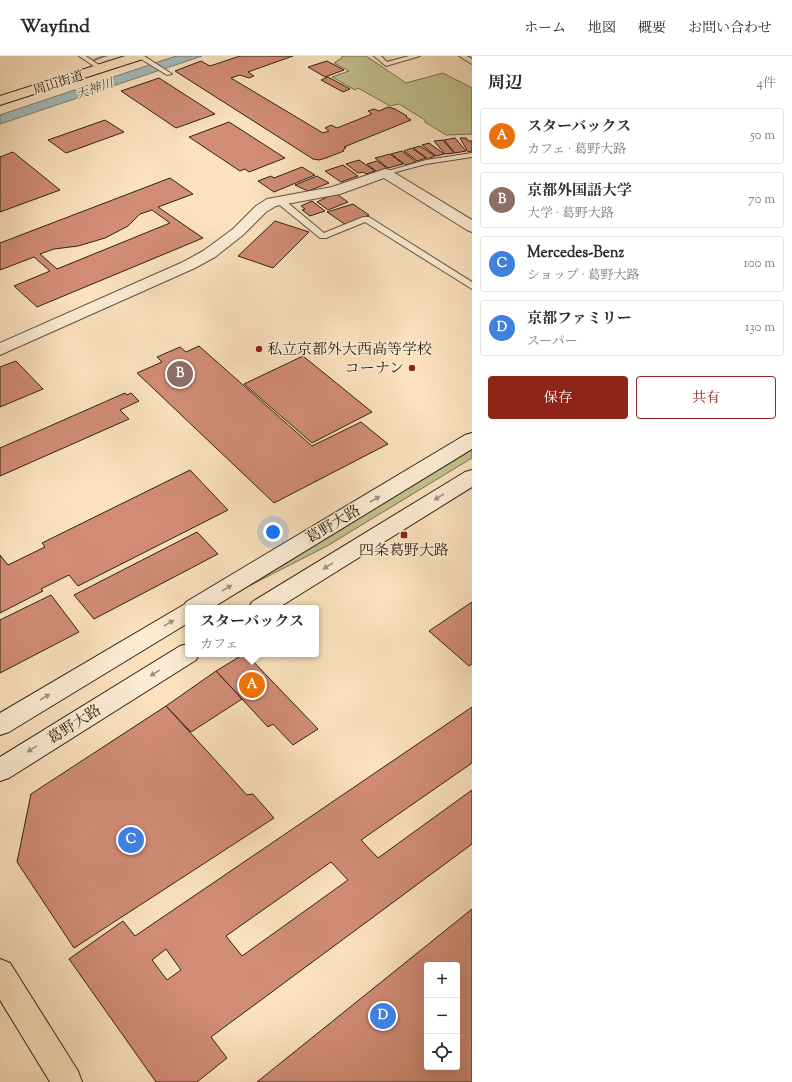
<!DOCTYPE html>
<html lang="ja">
<meta charset="utf-8">
<style>
:root{--surface:#fff;--page:#f7f7f7;--text:#2b2b33;--muted:#7c7c81;--line:#e1e1e2;--accent:#8f2418}
body{margin:0;font-family:"Sorts Mill Goudy","Noto Serif JP",serif;background:var(--page);color:var(--text)}
.controls{position:absolute;right:12px;bottom:12px;display:grid;overflow:hidden;border-radius:4px;box-shadow:0 4px 16px #0002}
.controls button{width:36px;height:36px;display:grid;place-items:center;padding:0;border:0;border-bottom:1px solid var(--line);background:var(--surface);color:var(--text);font:20px sans-serif}
.you{position:absolute;left:273px;top:476px;width:14px;height:14px;margin:-10px;border:3px solid #fff;border-radius:50%;background:#1a73e8;box-shadow:0 0 0 6px #1a73e833}
.badge{display:grid;place-items:center;width:26px;height:26px;border-radius:50%;background:var(--accent);color:#fff;font-size:13px;font-weight:700}
.pin{position:absolute;translate:-50% -50%;border:2px solid #fff;box-shadow:0 1px 4px #0006}
.popup{position:absolute;left:185px;top:549px;width:134px;height:52px;box-sizing:border-box;display:grid;place-content:center;border-radius:4px;background:var(--surface);filter:drop-shadow(0 1px 3px #0005);font-size:13px;white-space:nowrap;color:var(--muted)}
.popup b{font-size:15px;color:var(--text)}
.popup::after{content:'';position:absolute;left:50%;top:100%;margin-left:-8px;border:8px solid transparent;border-top-color:var(--surface)}
.list{margin:0;padding:0;list-style:none}
h2{display:flex;justify-content:space-between;align-items:center;height:52px;margin:0;padding:0 16px;font-size:17px}
h2 small{font-size:13px;font-weight:400;color:var(--muted)}
.list li{display:grid;grid-template-columns:26px 1fr auto;gap:12px;align-items:center;box-sizing:border-box;height:56px;margin:0 8px 8px;padding:0 8px;border:1px solid var(--line);border-radius:4px}
.list b{display:block;font-size:15px;white-space:nowrap}
.list p{margin:0;font-size:13px;white-space:nowrap;color:var(--muted)}
.list em{font-size:13px;font-style:normal;color:var(--muted)}
.actions{display:flex;gap:8px;padding:12px 16px}
.actions a{flex:1;padding:9px 0;border:1px solid var(--accent);border-radius:4px;text-align:center;font-size:14px;color:var(--accent)}
.actions .main{background:var(--accent);color:#fff}
.icon{flex:none;width:22px;height:22px;fill:none;stroke:currentColor;stroke-width:2;stroke-linecap:round;stroke-linejoin:round}
.map{position:relative;flex:none;width:472px;height:1026px;overflow:hidden}
header{display:flex;align-items:center;gap:24px;box-sizing:border-box;height:56px;padding:0 20px;background:var(--surface);border-bottom:1px solid var(--line)}
header strong{font-size:19px}
nav{display:flex;gap:22px;margin-inline-start:auto;font-size:14px}
main{display:flex}
aside{flex:1;background:var(--surface)}
.map>svg:first-child{display:block}
.green{fill:#c2c28f;stroke:#787250}
.water{fill:#a3bbbc;stroke:#757e78}
.lines{fill:none;stroke-linecap:round;stroke-linejoin:round}
.stream{fill:#757e78;fill-rule:evenodd}
.building{fill:#d18c76;stroke:#2f2212;fill-rule:evenodd}
.lane-casing{stroke:#62523d;stroke-width:2}
.street-casing{stroke:#62523d;stroke-width:2}
.secondary-casing{stroke:#2f2212;stroke-width:2}
.primary-casing{stroke:#2f2212;stroke-width:2}
.highway-casing{stroke:#2f2212;stroke-width:2}
.lane{fill:#fcecd5;fill-rule:evenodd}
.street{fill:#fcecd5;fill-rule:evenodd}
.secondary{fill:#fcecd5;fill-rule:evenodd}
.primary{fill:#fbe1be;fill-rule:evenodd}
.highway{fill:#fbe1be;fill-rule:evenodd}
.oneway{fill:#a0917d}
.poi-dot{fill:#8f2418;stroke:#fcecd5;stroke-width:1.5}
.labels{text-anchor:middle;stroke-width:3;stroke-linejoin:round;paint-order:stroke}
.far-street-label{font-size:13px;fill:#2f2212;stroke:#fcecd5}
.far-water-label{font-size:13px;font-style:italic;fill:#525045;stroke:#fcecd5}
.poi-label{font-size:15px;fill:#2f2212;stroke:#fcecd5;text-anchor:start}
.street-label{font-size:15px;fill:#2f2212;stroke:#fcecd5}
</style>
<header>
<strong>Wayfind</strong>
<nav><a>ホーム</a><a>地図</a><a>概要</a><a>お問い合わせ</a></nav>
</header>
<main>
<div class="map">
<svg width="472" height="1026" viewBox="0 0 472 1026">
<rect width="100%" height="100%" fill="#fbe1be"/>
<filter id="stains"><feTurbulence type="fractalNoise" baseFrequency=".005" numOctaves="4"/><feColorMatrix values="0 0 0 0 .2 0 0 0 0 .09 0 0 0 0 .02 0 0 0 .5 -.17"/></filter>
<radialGradient id="worn" r=".72"><stop offset=".6" stop-color="#630" stop-opacity="0"/><stop offset="1" stop-color="#630" stop-opacity=".3"/></radialGradient>
<!-- green -->
<g class="green">
<path d="M342,0H366L406,27L443,17L472,32V78L446,79L425,66V64L399,48L390,50L358,32L355,34L332,21L349,15L334,7L342,2Z"/>
<path d="M472,393V402L327,490L206,552H198Z"/>
</g>
<!-- water -->
<path class="water" d="M176,0H202L0,68V59Z"/>
<g class="lines">
<!-- stream -->
<path class="stream" d="M101,0H108L94,5L92,4Z"/>
</g>
<!-- building -->
<g class="building">
<path d="M240,0H293L248,16L254,20L249,22L240,19L231,22L323,77L329,75L325,72L331,69L337,72L372,58L368,55L374,53L379,55L388,51L395,53L407,60L406,61L411,64L344,91L346,92L343,94L344,95L326,102L319,104L313,103L175,15L201,5L210,10Z"/>
<path d="M327,5L344,14L325,21L308,11Z"/>
<path d="M328,21L350,33L343,36L321,24Z"/>
<path d="M159,22L215,58L176,72L121,35Z"/>
<path d="M105,64L124,76L66,97L48,84Z"/>
<path d="M229,66L285,102L249,116L245,113L240,115L189,81Z"/>
<path d="M455,82L466,95L455,97L444,84Z"/>
<path d="M460,82H466L468,85H472V95L468,96Z"/>
<path d="M443,84L454,97L445,98L434,85Z"/>
<path d="M429,87L444,98L436,100L422,89Z"/>
<path d="M420,90L435,100L428,103L413,92Z"/>
<path d="M412,92L426,102L417,105L404,95Z"/>
<path d="M402,95L416,106L406,109L391,98Z"/>
<path d="M13,96L60,134L0,156V101Z"/>
<path d="M390,98L403,108L388,112L375,102Z"/>
<path d="M359,104L375,115L366,118L363,116L358,117L346,108Z"/>
<path d="M377,105L388,113L377,116L367,108Z"/>
<path d="M343,109L358,120L341,126L325,115Z"/>
<path d="M302,111L315,119L274,136L258,125L271,120L274,122Z"/>
<path d="M317,120L329,127L308,135L295,129Z"/>
<path d="M170,122L193,138L158,151L203,182L37,251L14,230L50,215L34,201L0,214V187ZM152,154L170,167L57,213L40,198L54,193L78,190L105,182L128,170L140,158Z"/>
<path d="M335,137L348,146L328,154L317,146Z"/>
<path d="M312,145L325,155L310,160L302,154L305,153L301,150Z"/>
<path d="M353,148L369,159L346,169L327,156Z"/>
<path d="M275,165L309,176L273,212L238,200Z"/>
<path d="M199,290L312,390L361,366L388,388L274,447L137,317L162,306L157,301L180,291L186,296Z"/>
<path d="M303,300L372,356L312,387L244,328Z"/>
<path d="M16,305L43,333L0,351V311Z"/>
<path d="M125,337L127,339L131,337L139,345L120,354L129,363L0,420V392Z"/>
<path d="M190,414L228,454L78,530L69,519L41,533L43,535L0,557V499L8,509L45,491L42,487Z"/>
<path d="M197,476L218,498L94,563L74,539Z"/>
<path d="M51,539L79,576L0,617V564Z"/>
<path d="M472,546V608L469,610L429,575Z"/>
<path d="M244,598H246L318,673L293,689L273,668L268,671L216,615Z"/>
<path d="M216,615L242,643L191,676L166,650Z"/>
<path d="M166,650L247,739L253,738L274,762L74,892L17,806L31,738Z"/>
<path d="M472,651V707L361,784L378,802L472,734V788L211,981L227,1002L197,1026H156L69,903L123,865L135,880ZM331,806L348,824L242,900L226,880ZM166,893L181,914L167,924L152,904Z"/>
<path d="M472,853V1026H257ZM427,909H457V1011H427Z"/>
</g>
<g class="lines">
<!-- lane casing -->
<g class="lane-casing">
<g id="lane">
<path d="M79,0H86L103,12L98,13Z"/>
<path d="M136,0H144L172,18L167,19Z"/>
<path d="M374,0H381L387,6L409,0H420L386,10Z"/>
<path d="M459,0H467L472,3V8Z"/>
<path d="M472,97V101L426,108L385,119L381,117L426,104Z"/>
<path d="M276,142H282L324,177L363,161H369L472,226V233L365,166L326,182H320L276,146Z"/>
</g>
</g>
<!-- street casing -->
<g class="street-casing">
<path id="street" d="M385,113L390,114L472,164V176L467,174L384,122L340,138L276,150L266,156L243,179L215,201L195,212L0,299V287L183,206L203,195L233,173L256,150L267,143L332,131Z"/>
</g>
<!-- secondary casing -->
<g class="secondary-casing">
<g id="secondary">
<path d="M472,377V393L212,552H188V567L9,676L0,679V657L185,548L186,546L465,379Z"/>
<path d="M472,414V431L278,552H249L252,546L465,416Z"/>
<path d="M188,588V598H199L196,604L9,722L0,725V701L180,590Z"/>
</g>
</g>
<!-- primary casing -->
<g class="primary-casing">
<path id="primary" d="M0,903L10,907L78,1015L82,1026H50L0,944Z"/>
</g>
<!-- highway casing -->
<g class="highway-casing">
<path id="highway" d="M125,0H145L143,3L0,49V40Z"/>
</g>
<!-- lane -->
<use href="#lane" class="lane"/>
<!-- street -->
<use href="#street" class="street"/>
<!-- secondary -->
<use href="#secondary" class="secondary"/>
<!-- primary -->
<use href="#primary" class="primary"/>
<!-- highway -->
<use href="#highway" class="highway"/>
</g>
<!-- one-way arrows -->
<defs><path id="oneway-solid" d="M-6-.8H1V-3.2L6.5 0L1 3.2V.8H-6Z"/></defs>
<g class="oneway">
<use href="#oneway-solid" transform="translate(439 441) rotate(148)"/>
<use href="#oneway-solid" transform="translate(375 443) rotate(-31)"/>
<use href="#oneway-solid" transform="translate(328 510) rotate(148)"/>
<use href="#oneway-solid" transform="translate(227 532) rotate(-31)"/>
<use href="#oneway-solid" transform="translate(169 567) rotate(-31)"/>
<use href="#oneway-solid" transform="translate(155 617) rotate(148)"/>
<use href="#oneway-solid" transform="translate(45 641) rotate(-31)"/>
<use href="#oneway-solid" transform="translate(32 693) rotate(148)"/>
</g>
<!-- markers -->
<g class="poi-dot">
<circle cx="259" cy="293" r="4"/>
<circle cx="412" cy="312" r="4"/>
<rect x="400" y="475" width="8" height="8" rx="2"/>
</g>
<g class="labels">
<!-- far-street labels -->
<g class="far-street-label">
<text transform="translate(58 26) rotate(-18)" y="5">周山街道</text>
</g>
<!-- far-water labels -->
<g class="far-water-label">
<text transform="translate(94 32) rotate(-19)" y="5">天神川</text>
</g>
<!-- poi labels -->
<g class="poi-label">
<text x="267" y="298">私立京都外大西高等学校</text>
<text x="404" y="317" text-anchor="end">コーナン</text>
<text x="404" y="499" text-anchor="middle">四条葛野大路</text>
</g>
<!-- street labels -->
<g class="street-label">
<text transform="translate(333 468) rotate(-31)" y="5">葛野大路</text>
<text transform="translate(74 668) rotate(-32)" y="5">葛野大路</text>
</g>
</g>
<rect width="100%" height="100%" filter="url(#stains)"/>
<rect width="100%" height="100%" fill="url(#worn)"/>
</svg>
<div class="controls">
<button>+</button>
<button>−</button>
<button><svg class="icon" aria-label="locate" viewBox="0 0 24 24"><circle cx="12" cy="12" r="6"/><path d="M12 2v4M12 18v4M2 12h4M18 12h4"/></svg></button>
</div>
<div class="you"></div>
<div class="pin badge" style="left:252px;top:629px;background:#e8710a">A</div>
<div class="popup"><b>スターバックス</b>カフェ</div>
<div class="pin badge" style="left:180px;top:318px;background:#8d6e63">B</div>
<div class="pin badge" style="left:131px;top:784px;background:#3f7fe0">C</div>
<div class="pin badge" style="left:383px;top:960px;background:#3f7fe0">D</div>
</div>
<aside>
<h2>周辺<small>4件</small></h2>
<ul class="list">
<li><span class="badge" style="background:#e8710a">A</span><div><b>スターバックス</b><p>カフェ · 葛野大路</p></div><em>50 m</em></li>
<li><span class="badge" style="background:#8d6e63">B</span><div><b>京都外国語大学</b><p>大学 · 葛野大路</p></div><em>70 m</em></li>
<li><span class="badge" style="background:#3f7fe0">C</span><div><b>Mercedes-Benz</b><p>ショップ · 葛野大路</p></div><em>100 m</em></li>
<li><span class="badge" style="background:#3f7fe0">D</span><div><b>京都ファミリー</b><p>スーパー</p></div><em>130 m</em></li>
</ul>
<div class="actions"><a class="main">保存</a><a>共有</a></div>
</aside>
</main>
